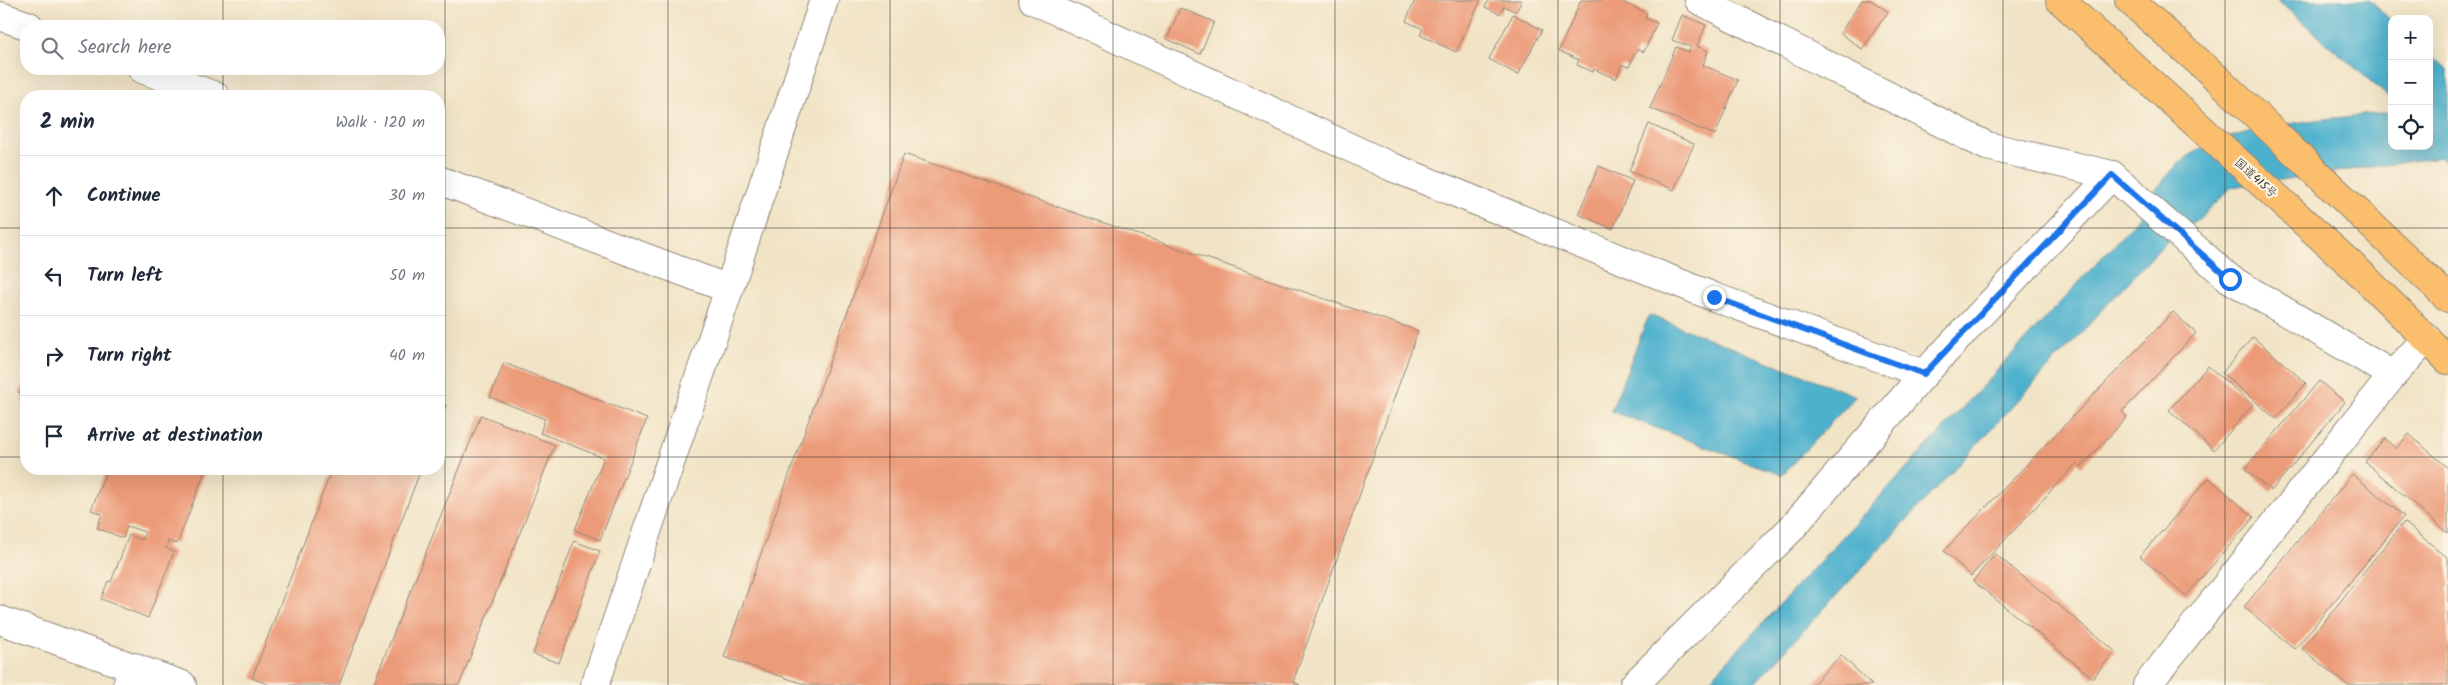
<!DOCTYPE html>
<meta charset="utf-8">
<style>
:root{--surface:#fff;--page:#f6f6f7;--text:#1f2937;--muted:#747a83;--line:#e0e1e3}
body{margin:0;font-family:Kalam,"Klee One",sans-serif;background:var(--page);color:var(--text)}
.controls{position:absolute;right:15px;top:15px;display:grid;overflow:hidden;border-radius:10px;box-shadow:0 5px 20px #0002}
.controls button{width:45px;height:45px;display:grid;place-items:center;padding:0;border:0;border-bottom:1px solid var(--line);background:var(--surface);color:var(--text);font:25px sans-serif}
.stop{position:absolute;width:15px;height:15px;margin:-11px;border:4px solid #1a73e8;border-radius:50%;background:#fff}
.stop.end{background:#1a73e8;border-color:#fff;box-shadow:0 1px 5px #0008}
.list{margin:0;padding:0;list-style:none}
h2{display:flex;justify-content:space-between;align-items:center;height:65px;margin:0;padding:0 20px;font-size:21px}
h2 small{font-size:16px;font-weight:400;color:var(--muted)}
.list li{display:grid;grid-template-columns:32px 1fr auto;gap:15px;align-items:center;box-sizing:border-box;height:80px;padding:0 20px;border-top:1px solid var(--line)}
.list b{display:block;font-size:19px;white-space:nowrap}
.list em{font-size:16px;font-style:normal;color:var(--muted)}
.icon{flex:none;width:28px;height:28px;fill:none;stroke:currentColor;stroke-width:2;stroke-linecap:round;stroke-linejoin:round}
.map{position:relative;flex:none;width:2448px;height:685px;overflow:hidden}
.search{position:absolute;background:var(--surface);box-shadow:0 5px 20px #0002;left:20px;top:20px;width:425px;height:55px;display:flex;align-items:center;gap:12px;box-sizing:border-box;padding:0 18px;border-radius:20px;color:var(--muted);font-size:19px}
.panel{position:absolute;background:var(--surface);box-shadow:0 5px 20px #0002;left:20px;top:90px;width:425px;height:385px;border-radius:20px}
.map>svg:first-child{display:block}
.water{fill:#4eb1cd;stroke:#3c6e7c}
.building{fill:#ec9b79}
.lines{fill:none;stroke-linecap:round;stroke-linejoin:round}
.minor-casing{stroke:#8e8778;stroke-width:30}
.tertiary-casing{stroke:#8e8778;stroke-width:30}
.trunk-casing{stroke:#8e8778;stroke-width:30}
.minor{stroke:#fff;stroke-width:28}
.tertiary{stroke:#fff;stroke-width:28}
.trunk{stroke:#fabe6d;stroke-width:28}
.route{stroke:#1a73e8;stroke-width:6}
.grid{fill:none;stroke:#2b2b2b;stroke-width:1;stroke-opacity:0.55}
.labels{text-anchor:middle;stroke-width:4.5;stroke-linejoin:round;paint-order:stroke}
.street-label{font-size:12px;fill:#2b2b2b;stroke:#fcf5e5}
</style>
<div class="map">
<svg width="2448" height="685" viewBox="0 0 2448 685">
<rect width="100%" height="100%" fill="#fcf5e5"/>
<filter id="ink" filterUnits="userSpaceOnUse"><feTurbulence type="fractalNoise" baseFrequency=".02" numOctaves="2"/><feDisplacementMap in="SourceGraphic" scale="10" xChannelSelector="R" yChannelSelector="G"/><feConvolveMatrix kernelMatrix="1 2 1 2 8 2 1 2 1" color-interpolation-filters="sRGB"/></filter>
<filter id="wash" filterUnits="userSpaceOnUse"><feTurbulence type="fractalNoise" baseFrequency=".0096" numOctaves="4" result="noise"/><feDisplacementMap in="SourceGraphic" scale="20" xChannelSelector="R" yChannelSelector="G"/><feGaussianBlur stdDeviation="1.12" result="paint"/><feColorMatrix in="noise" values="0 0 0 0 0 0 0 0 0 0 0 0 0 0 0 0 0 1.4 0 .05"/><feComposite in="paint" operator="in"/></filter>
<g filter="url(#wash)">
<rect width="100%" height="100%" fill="#f1e3c5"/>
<!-- water -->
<g class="water">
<path d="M2277,0H2369L2392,21V100Z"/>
<path d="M2429,55L2448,69V166L2440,157L2232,187L2199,219L2164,244L1753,685H1705L2134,223C2149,200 2165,173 2187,157C2238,123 2331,119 2392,112V146H2429Z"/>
<path d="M1649,315L1856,396L1782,475L1611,411Z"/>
</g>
<g id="blocks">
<!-- building -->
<g class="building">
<path d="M1415,0H1481L1456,52L1420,35L1423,29L1406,21Z"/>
<path d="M1489,0H1522L1516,12L1504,6L1500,14L1485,7Z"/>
<path d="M1581,0H1618L1647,13L1645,18L1657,23L1644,52L1637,49L1629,67L1622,65L1616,79L1594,69L1593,72L1577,65L1579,60L1559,51Z"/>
<path d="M1862,0H1871L1888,12L1862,49L1840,33Z"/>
<path d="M1180,8L1214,22L1200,54L1167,39Z"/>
<path d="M1513,14L1542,30L1518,75L1489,59Z"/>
<path d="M1682,15L1706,25L1697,46L1708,51L1703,65L1738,80L1715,135L1650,108L1676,47L1689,52L1691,47L1672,40Z"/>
<path d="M1649,124L1694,144L1674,190L1629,171Z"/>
<path d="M904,154L1418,331L1293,682L1300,685H807L724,657Z"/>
<path d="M1599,166L1633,181L1613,229L1578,214Z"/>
<path d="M2173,312L2196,333L2122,412L2127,417L2081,467L2077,463L1971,576L1944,551Z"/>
<path d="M2253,337L2306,383L2276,419L2222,373Z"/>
<path d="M504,363L647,419L600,540L575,530L604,458L540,433L545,419L490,397Z"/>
<path d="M2208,366L2253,405L2214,450L2169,410Z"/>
<path d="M26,376V403L21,401L23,395L19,393Z"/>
<path d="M2319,381L2345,402L2271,491L2245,469Z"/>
<path d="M439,402L446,405L439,423Z"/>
<path d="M481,415L555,445L459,685H373Z"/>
<path d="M2409,434L2448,468V533L2365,462L2385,438L2396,449Z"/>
<path d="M107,469H206L177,544L168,541L166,548L174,552L148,618L101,599L108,581L111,582L129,535L142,540L145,532L127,526L123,538L97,528L102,514L91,510Z"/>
<path d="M332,469H421L339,685H270L252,678Z"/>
<path d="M2352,474L2404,516L2295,649L2244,607Z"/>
<path d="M2209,478L2254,517L2186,596L2140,556Z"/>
<path d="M2404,522L2448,558V685H2347L2302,649Z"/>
<path d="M574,541L600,551L559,663L533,654Z"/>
<path d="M1995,554L2115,651L2093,678L1973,581Z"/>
<path d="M1841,655L1872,685H1812Z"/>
</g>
</g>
</g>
<g filter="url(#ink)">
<use href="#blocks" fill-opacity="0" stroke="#8e8778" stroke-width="1"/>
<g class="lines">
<!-- minor casing -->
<g class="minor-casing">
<g id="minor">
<path d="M1033,0L1392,167L1714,297L1924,374"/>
<path d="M1699,0L1987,146L2112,175L2230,279L2393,375"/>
<path d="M0,620L182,685"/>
<path d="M1634,685L1791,529L1924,374L2112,175"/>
<path d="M2147,685L2393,375L2427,338"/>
</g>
</g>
<!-- tertiary casing -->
<g class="tertiary-casing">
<g id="tertiary">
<path d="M0,16L29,26"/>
<path d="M142,69L215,96"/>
<path d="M439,180L729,289"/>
<path d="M127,685L134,667"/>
<path d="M595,685L729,289L824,0"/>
</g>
</g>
<!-- trunk casing -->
<g class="trunk-casing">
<g id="trunk">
<path d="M2060,0L2357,270L2448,360"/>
<path d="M2129,0L2218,79L2448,298"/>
</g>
</g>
<!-- minor -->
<use href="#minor" class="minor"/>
<!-- tertiary -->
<use href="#tertiary" class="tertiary"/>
<!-- trunk -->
<use href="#trunk" class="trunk"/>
</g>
</g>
<g class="lines" filter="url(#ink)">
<!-- route -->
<path class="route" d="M1714,297L1924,374L2112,175L2230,279"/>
</g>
<!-- grid -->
<path class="grid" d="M223,0V26M445,0V685M668,0V685M890,0V685M1113,0V685M1335,0V685M1558,0V685M1780,0V685M2003,0V685M2225,0V685M223,69V96M0,228H26M439,228H2448M0,457H26M439,457H2448M223,469V685"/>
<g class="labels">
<!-- street labels -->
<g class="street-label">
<text transform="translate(2256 178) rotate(42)" y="4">国道415号</text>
</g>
</g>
</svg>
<div class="controls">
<button>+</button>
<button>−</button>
<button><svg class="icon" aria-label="locate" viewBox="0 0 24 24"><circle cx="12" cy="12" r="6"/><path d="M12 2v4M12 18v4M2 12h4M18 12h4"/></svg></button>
</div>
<div class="stop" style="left:2230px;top:279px"></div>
<div class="stop end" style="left:1714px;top:297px"></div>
<div class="search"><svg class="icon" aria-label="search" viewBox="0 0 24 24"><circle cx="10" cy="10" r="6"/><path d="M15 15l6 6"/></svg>Search here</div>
<section class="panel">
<h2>2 min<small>Walk · 120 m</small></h2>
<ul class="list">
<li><svg class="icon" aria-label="ahead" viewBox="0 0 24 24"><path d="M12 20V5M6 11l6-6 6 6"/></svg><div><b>Continue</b></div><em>30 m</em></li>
<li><svg class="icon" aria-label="left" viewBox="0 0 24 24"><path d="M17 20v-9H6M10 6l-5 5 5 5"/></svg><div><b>Turn left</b></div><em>50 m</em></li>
<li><svg class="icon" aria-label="right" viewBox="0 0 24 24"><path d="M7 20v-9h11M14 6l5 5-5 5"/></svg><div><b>Turn right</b></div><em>40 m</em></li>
<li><svg class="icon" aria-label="arrive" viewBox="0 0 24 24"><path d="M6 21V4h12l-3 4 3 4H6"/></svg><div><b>Arrive at destination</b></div></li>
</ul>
</section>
</div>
